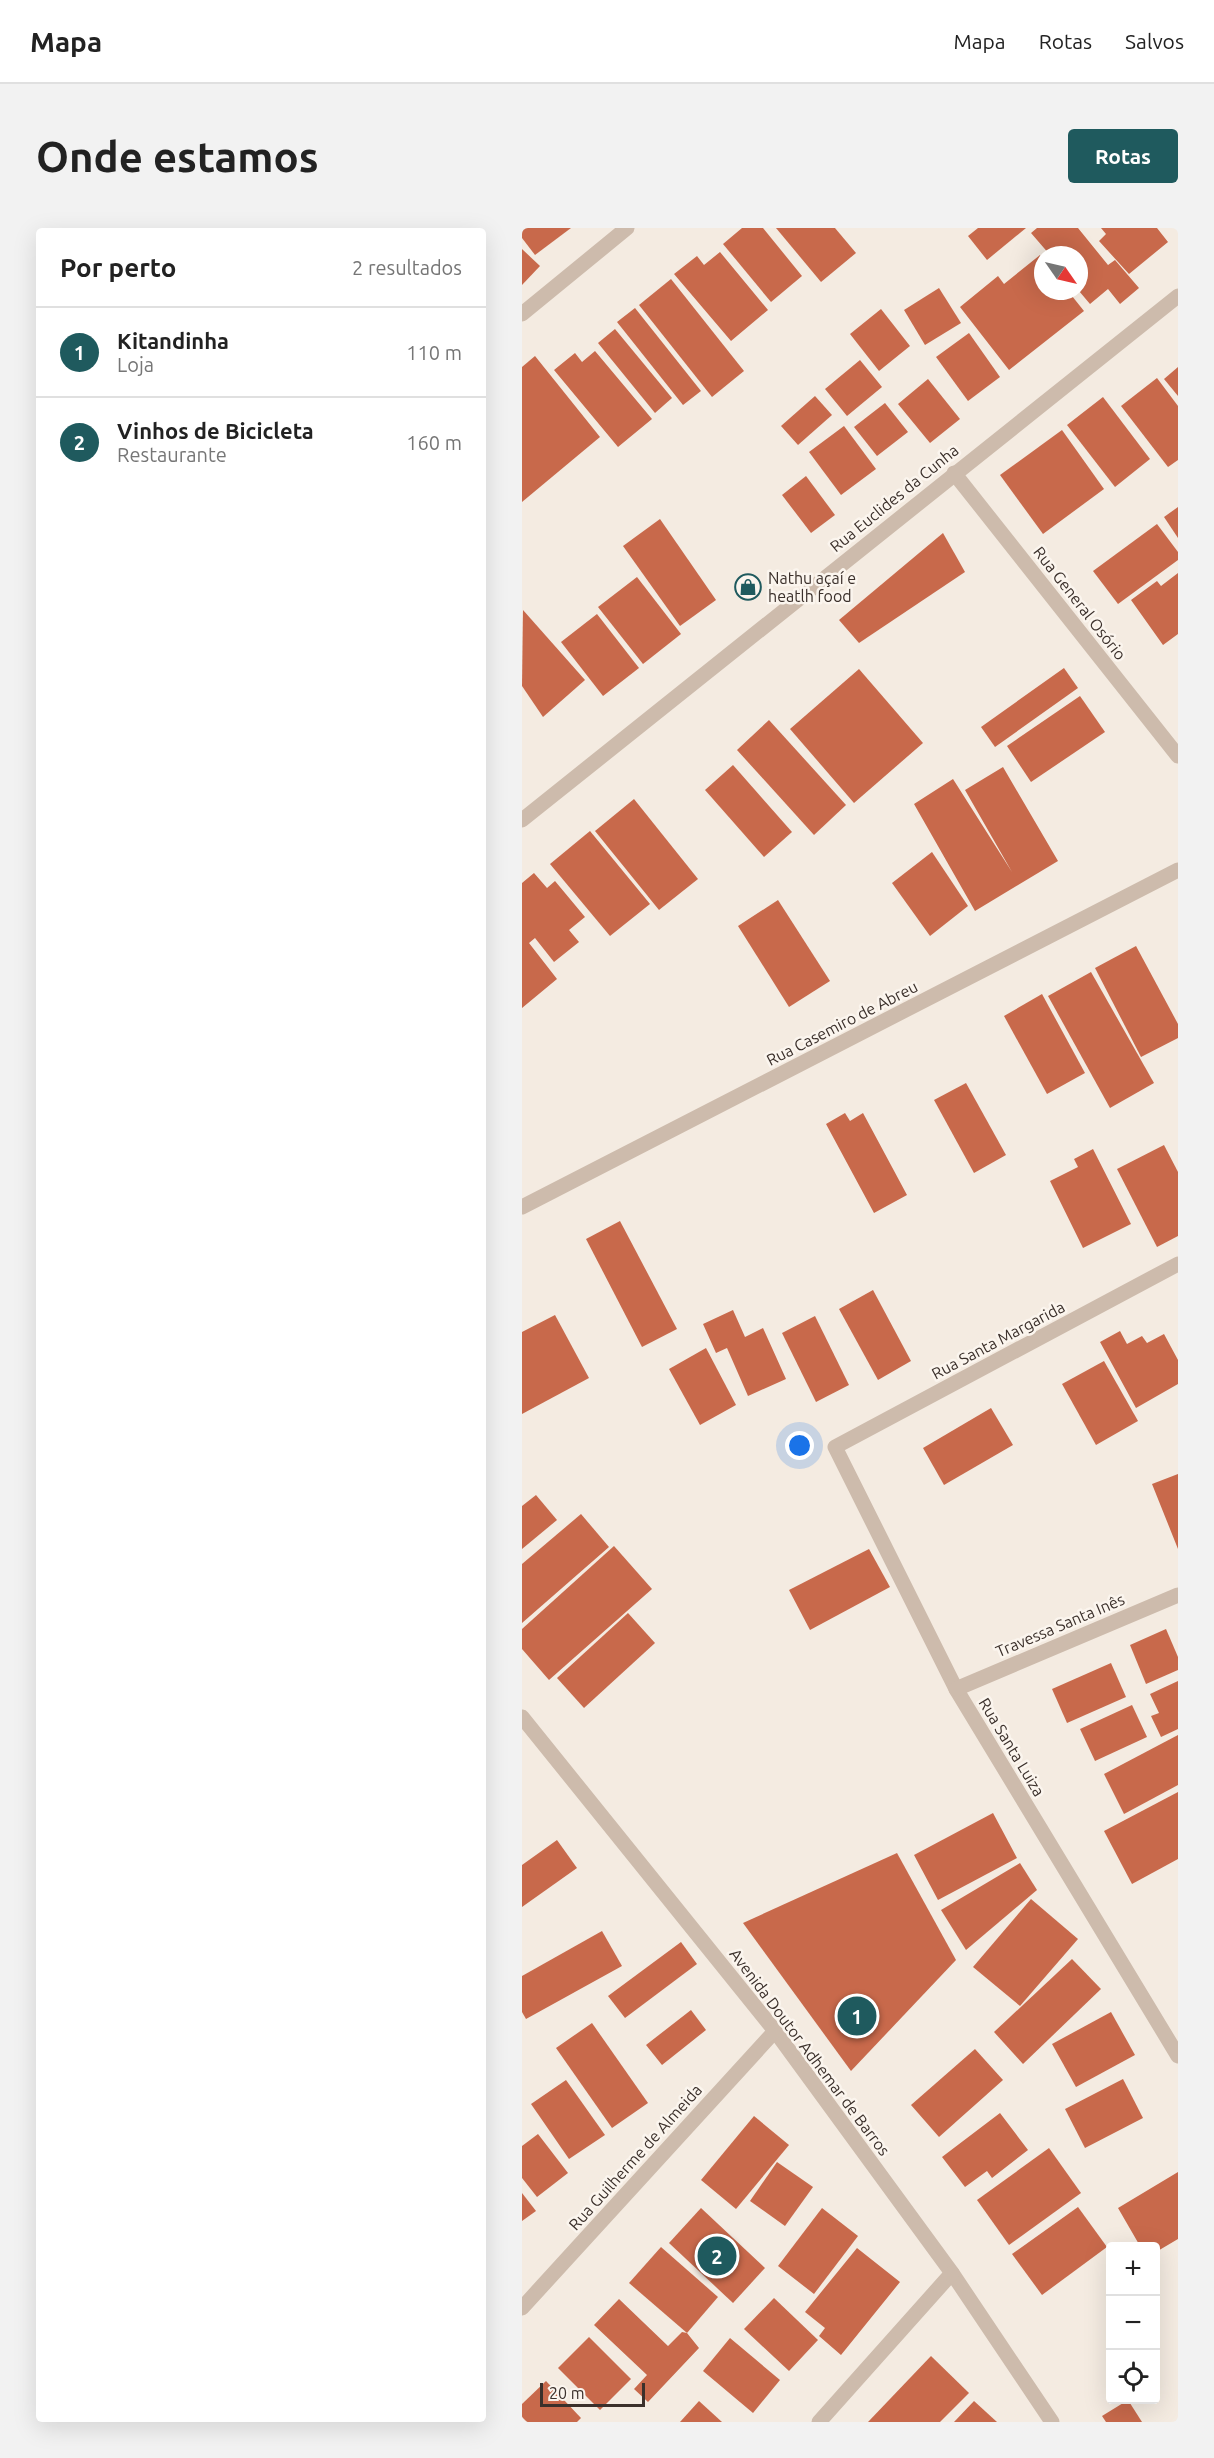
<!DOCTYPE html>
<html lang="pt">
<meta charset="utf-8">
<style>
:root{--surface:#fff;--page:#f2f2f2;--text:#222;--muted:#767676;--line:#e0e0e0;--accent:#1f5a5e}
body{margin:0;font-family:Ubuntu,sans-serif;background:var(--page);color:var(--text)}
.controls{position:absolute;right:18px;bottom:18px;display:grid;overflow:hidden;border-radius:6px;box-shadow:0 6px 24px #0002}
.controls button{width:54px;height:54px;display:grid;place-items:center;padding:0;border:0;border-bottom:2px solid var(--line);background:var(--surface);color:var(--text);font:30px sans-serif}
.compass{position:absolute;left:512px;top:18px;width:54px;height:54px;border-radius:50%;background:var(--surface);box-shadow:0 6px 24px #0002;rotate:124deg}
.scale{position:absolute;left:18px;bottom:15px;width:105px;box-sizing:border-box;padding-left:6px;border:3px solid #3b302b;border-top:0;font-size:16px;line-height:21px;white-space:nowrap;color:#3b302b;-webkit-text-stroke:4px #fbf5ee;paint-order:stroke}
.you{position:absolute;left:278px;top:1218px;width:21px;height:21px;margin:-15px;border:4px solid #fff;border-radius:50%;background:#1a73e8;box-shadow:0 0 0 9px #1a73e833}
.badge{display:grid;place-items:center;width:39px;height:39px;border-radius:50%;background:var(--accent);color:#fff;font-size:20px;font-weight:700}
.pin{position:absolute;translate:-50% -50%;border:3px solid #fff;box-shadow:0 2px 6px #0006}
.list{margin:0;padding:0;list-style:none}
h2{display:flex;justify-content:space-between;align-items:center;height:78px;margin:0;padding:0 24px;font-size:26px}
h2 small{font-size:20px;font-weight:400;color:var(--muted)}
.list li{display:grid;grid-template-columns:39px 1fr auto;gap:18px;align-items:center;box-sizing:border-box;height:90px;padding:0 24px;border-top:2px solid var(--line)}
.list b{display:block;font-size:22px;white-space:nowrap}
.list p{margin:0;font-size:20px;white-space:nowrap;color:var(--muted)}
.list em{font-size:20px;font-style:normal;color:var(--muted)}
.icon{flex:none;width:33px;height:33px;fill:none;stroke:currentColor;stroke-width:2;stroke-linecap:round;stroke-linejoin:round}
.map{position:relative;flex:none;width:656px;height:2194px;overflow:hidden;border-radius:6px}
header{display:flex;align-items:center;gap:36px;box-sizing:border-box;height:84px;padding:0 30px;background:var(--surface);border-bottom:2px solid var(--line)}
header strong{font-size:28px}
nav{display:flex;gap:33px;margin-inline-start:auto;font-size:21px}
.intro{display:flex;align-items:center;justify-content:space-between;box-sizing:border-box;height:144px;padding:0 36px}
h1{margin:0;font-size:42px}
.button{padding:15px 27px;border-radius:6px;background:var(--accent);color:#fff;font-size:21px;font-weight:700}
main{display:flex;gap:36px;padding:0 36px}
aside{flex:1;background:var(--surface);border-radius:6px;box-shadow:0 6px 24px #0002}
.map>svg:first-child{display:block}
.building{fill:#c8694b}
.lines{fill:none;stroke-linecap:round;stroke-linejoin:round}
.minor{stroke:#cdbbac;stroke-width:15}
.labels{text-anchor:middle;stroke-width:5;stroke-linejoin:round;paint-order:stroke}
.street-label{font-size:16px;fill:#3b302b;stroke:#fbf5ee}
.poi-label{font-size:16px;fill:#3b302b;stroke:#fbf5ee;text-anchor:start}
</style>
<header>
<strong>Mapa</strong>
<nav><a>Mapa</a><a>Rotas</a><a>Salvos</a></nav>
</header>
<div class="intro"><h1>Onde estamos</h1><a class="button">Rotas</a></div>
<main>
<aside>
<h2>Por perto<small>2 resultados</small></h2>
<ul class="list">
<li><span class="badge">1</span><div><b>Kitandinha</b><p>Loja</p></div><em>110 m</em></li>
<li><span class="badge">2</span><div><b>Vinhos de Bicicleta</b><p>Restaurante</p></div><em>160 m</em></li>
</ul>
</aside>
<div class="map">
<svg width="656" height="2194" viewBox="0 0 656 2194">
<rect width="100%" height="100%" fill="#f4ebe1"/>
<!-- building -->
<g class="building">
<path d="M0,0H49L13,27L0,10Z"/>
<path d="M220,0H241L280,48L249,74L201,16Z"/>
<path d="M254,0H313L334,25L299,54Z"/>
<path d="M456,0H504L465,32L446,8Z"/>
<path d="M515,0H556L586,37L593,32L617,60L598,76L586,61L568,76L557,63V27H528L509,5Z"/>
<path d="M579,0H635L646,14L607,46L577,13L584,6Z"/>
<path d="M0,21L18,38L0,57Z"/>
<path d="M198,24L246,82L209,113L152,46L175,28L182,37Z"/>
<path d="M518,27L521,31V63H546L562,83L487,142L438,79L476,48L482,56Z"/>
<path d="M149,51L222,143L190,169L117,77Z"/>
<path d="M417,60L439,95L403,117L382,82Z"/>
<path d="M113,80L179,163L161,177L95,94Z"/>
<path d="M359,81L388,118L357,143L328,106Z"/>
<path d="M93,101L150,170L133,185L76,115Z"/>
<path d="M447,105L478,149L446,173L414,129Z"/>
<path d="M73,123L130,191L96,219L32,142L53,125L60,134Z"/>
<path d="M13,128L78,209L0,274V139Z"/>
<path d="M338,132L360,159L325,188L303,161Z"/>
<path d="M656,139V168L642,151Z"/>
<path d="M635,150L656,178V232L646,239L599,178Z"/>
<path d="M406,151L438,191L408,215L376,176Z"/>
<path d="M293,168L310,187L276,217L259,198Z"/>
<path d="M581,169L628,231L593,259L545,197Z"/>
<path d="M363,175L386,204L355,228L332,199Z"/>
<path d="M322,198L354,241L319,267L287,224Z"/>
<path d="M540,202L582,261L521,306L478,247Z"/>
<path d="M284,248L313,287L289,305L260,267Z"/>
<path d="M656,279V310L642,289Z"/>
<path d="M138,291L194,372L158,398L101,318Z"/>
<path d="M635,296L656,324V332L596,376L571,343Z"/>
<path d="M421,305L443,344L337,415L317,392Z"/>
<path d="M656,345V406L641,417L609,372L635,353L639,358Z"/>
<path d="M115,349L159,406L121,436L76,379Z"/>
<path d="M1,382L63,452L21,489L0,458Z"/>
<path d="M75,386L117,440L81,468L39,414Z"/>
<path d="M542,440L556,460L473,519L459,499Z"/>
<path d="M337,441L401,515L332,575L268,501Z"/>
<path d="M558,468L583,504L509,554L485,518Z"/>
<path d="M247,492L324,577L292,607L215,522Z"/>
<path d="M211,537L270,604L242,629L183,562Z"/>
<path d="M481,539L536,633L453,683L392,576L431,551L490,644L443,562Z"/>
<path d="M112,571L176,651L137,682L73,603Z"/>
<path d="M68,603L128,676L88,708L28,636Z"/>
<path d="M410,624L446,678L408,708L370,655Z"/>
<path d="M12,645L25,660L33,653L63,689L47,702L57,714L32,734L13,710L7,715L35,751L0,780V655Z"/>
<path d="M256,672L308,753L267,779L216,698Z"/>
<path d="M614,718L656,796V810L619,829L573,740Z"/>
<path d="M569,744L632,855L588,880L526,768Z"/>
<path d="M520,766L563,845L525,866L482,788Z"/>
<path d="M444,855L484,927L452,945L412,872Z"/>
<path d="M323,885L328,893L341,885L385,967L352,985L304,896Z"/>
<path d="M642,917L656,944V1008L635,1019L595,941Z"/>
<path d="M571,921L609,996L561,1020L528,953L556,939L552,931Z"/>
<path d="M98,993L155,1101L120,1119L64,1011Z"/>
<path d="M351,1062L389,1133L356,1152L317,1081Z"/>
<path d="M211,1082L223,1109L241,1100L264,1151L226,1168L205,1120L194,1125L181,1096Z"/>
<path d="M33,1087L67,1150L0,1186V1104Z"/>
<path d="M293,1088L327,1157L294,1174L260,1105Z"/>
<path d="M598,1103L605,1116L620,1108L625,1115L642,1106L656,1132V1156L614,1180L578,1114Z"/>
<path d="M184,1120L214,1177L178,1197L147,1141Z"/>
<path d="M582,1133L616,1193L574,1217L540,1156Z"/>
<path d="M469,1180L491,1217L422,1257L401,1220Z"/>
<path d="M656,1246V1321L630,1256Z"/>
<path d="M14,1267L35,1292L0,1321V1278Z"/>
<path d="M59,1286L87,1319L0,1395V1336Z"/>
<path d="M92,1318L130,1361L27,1452L0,1421V1401Z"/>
<path d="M347,1321L368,1359L288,1402L267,1362Z"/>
<path d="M106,1385L133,1415L62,1480L35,1450Z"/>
<path d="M644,1401L656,1429V1442L624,1456L608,1417Z"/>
<path d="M589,1435L604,1469L545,1495L530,1461Z"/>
<path d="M656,1453V1501L639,1509L629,1488L637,1485L628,1466Z"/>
<path d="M610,1477L625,1509L573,1533L558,1501Z"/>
<path d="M656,1507V1557L602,1586L582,1546Z"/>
<path d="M656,1564V1631L610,1656L582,1603Z"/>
<path d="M471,1585L495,1630L416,1672L392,1627Z"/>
<path d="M35,1612L55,1640L0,1679V1637Z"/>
<path d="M375,1625L434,1732L329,1843L221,1695Z"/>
<path d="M498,1635L515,1662L444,1722L419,1682Z"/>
<path d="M509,1671L556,1711L498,1778L451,1739Z"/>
<path d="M80,1703L100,1738L4,1791L0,1784V1748Z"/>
<path d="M159,1714L175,1736L103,1790L86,1768Z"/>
<path d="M550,1731L579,1761L501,1836L472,1804Z"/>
<path d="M169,1782L184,1802L140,1837L124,1817Z"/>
<path d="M589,1784L613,1827L554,1859L530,1816Z"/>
<path d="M70,1795L126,1875L90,1900L34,1820Z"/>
<path d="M453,1821L481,1852L417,1909L389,1877Z"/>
<path d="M601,1851L621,1890L563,1920L543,1881Z"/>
<path d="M44,1852L83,1907L47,1931L9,1876Z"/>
<path d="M478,1885L506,1922L470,1950L465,1943L443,1959L420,1929Z"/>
<path d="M232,1888L267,1917L214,1981L179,1952Z"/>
<path d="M16,1906L46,1945L15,1969L0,1950V1918Z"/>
<path d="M527,1920L559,1965L487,2017L455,1972Z"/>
<path d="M255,1934L291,1959L263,1998L228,1973Z"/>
<path d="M656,1944V2011L634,2024V2018H618L596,1980Z"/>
<path d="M0,1965L14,1983L0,1993Z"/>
<path d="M556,1979L585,2019L520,2067L490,2026Z"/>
<path d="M179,1980L243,2040L211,2075L147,2015Z"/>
<path d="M300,1980L336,2008L292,2066L256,2038Z"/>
<path d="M139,2019L196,2069L165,2105L107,2055Z"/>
<path d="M335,2020L378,2054L319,2127L297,2108L303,2100L283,2084Z"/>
<path d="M252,2070L296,2112L267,2143L222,2101Z"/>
<path d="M97,2071L146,2118L160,2104L165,2105L177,2120L126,2174L112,2161L125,2147L72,2097Z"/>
<path d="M67,2109L109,2151L78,2182L36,2140Z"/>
<path d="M208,2110L258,2152L231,2185L181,2143Z"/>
<path d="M409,2128L447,2165L418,2194H346Z"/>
<path d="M24,2153L59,2190L55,2194H5L0,2189V2176Z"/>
<path d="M606,2172L620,2194H584L580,2188Z"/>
<path d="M177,2173L200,2194H158Z"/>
<path d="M452,2173L475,2194H432Z"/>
</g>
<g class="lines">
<!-- minor -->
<g class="minor">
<path d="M0,86L105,0"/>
<path d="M432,245L656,528"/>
<path d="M0,592L656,68"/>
<path d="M0,979L656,642"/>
<path d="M656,1036L313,1219L434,1461L656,1828"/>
<path d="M434,1461L656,1367"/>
<path d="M0,1489L253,1803L430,2045L530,2194"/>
<path d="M0,2080L253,1803"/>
<path d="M297,2194L430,2045"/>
</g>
</g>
<!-- icons -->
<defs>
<g id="shop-ring" transform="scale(1.35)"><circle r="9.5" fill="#fbf5ee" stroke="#1f5a5e" stroke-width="1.5"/><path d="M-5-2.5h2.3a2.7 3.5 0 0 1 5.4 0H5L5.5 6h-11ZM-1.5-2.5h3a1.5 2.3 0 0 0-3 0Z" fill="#1f5a5e"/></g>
</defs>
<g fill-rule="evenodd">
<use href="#shop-ring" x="226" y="359"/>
</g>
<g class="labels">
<!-- street labels -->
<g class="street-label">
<text transform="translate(372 270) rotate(-39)" y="6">Rua Euclides da Cunha</text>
<text transform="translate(558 375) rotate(52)" y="6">Rua General Osório</text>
<text transform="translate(320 795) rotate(-27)" y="6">Rua Casemiro de Abreu</text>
<text transform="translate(476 1112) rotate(-28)" y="6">Rua Santa Margarida</text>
<text transform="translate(538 1397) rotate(-23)" y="6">Travessa Santa Inês</text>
<text transform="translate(490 1519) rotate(59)" y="6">Rua Santa Luiza</text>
<text transform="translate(288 1824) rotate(53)" y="6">Avenida Doutor Adhemar de Barros</text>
<text transform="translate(113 1929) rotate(-48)" y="6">Rua Guilherme de Almeida</text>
</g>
<!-- poi labels -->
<g class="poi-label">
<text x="246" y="356">Nathu açaí e<tspan x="246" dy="18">heatlh food</tspan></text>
</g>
</g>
</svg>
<div class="controls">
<button>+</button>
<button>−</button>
<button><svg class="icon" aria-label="locate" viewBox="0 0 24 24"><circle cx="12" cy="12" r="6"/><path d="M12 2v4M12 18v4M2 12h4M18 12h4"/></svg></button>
</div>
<svg class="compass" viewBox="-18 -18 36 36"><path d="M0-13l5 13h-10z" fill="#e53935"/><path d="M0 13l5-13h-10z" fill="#767676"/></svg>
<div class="scale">20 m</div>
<div class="you"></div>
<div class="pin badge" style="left:335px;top:1788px">1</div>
<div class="pin badge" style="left:195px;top:2028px">2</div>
</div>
</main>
